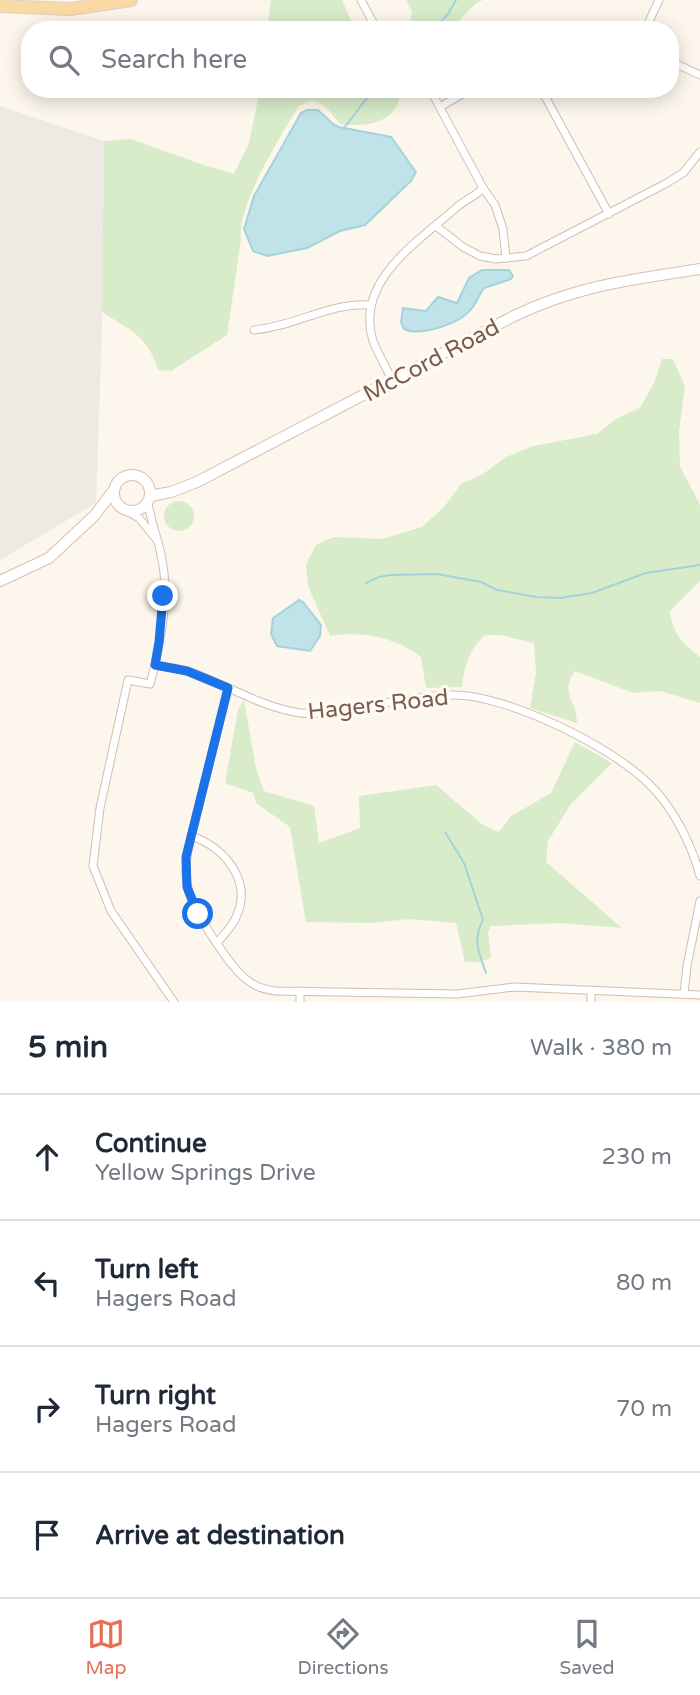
<!DOCTYPE html>
<meta charset="utf-8">
<style>
:root{--surface:#fff;--page:#f2f2f3;--text:#1f2937;--muted:#747a83;--line:#e0e1e3;--accent:#e76f51}
body{margin:0;font-family:"Varela Round",sans-serif;background:var(--page);color:var(--text)}
.stop{position:absolute;width:21px;height:21px;margin:-16px;border:5px solid #1a73e8;border-radius:50%;background:#fff}
.stop.end{background:#1a73e8;border-color:#fff;box-shadow:0 2px 7px #0008}
.list{margin:0;padding:0;list-style:none}
h2{display:flex;justify-content:space-between;align-items:center;height:91px;margin:0;padding:0 28px;font-size:30px}
h2 small{font-size:23px;font-weight:400;color:var(--muted)}
.list li{display:grid;grid-template-columns:46px 1fr auto;gap:21px;align-items:center;box-sizing:border-box;height:126px;padding:0 28px;border-top:2px solid var(--line)}
.list b{display:block;font-size:26px;white-space:nowrap}
.list p{margin:0;font-size:23px;white-space:nowrap;color:var(--muted)}
.list em{font-size:23px;font-style:normal;color:var(--muted)}
.icon{flex:none;width:38px;height:38px;fill:none;stroke:currentColor;stroke-width:2;stroke-linecap:round;stroke-linejoin:round}
.map{position:relative;flex:none;width:700px;height:1002px;overflow:hidden}
.search{position:absolute;background:var(--surface);box-shadow:0 4px 18px #0003;left:21px;right:21px;top:21px;height:77px;display:flex;align-items:center;gap:18px;box-sizing:border-box;padding:0 24px;border-radius:28px;color:var(--muted);font-size:26px}
.sheet{height:595px;background:var(--surface)}
nav{display:flex;justify-content:space-around;align-items:center;box-sizing:border-box;height:98px;border-top:2px solid var(--line);background:var(--surface);font-size:19px;color:var(--muted)}
nav a{display:grid;justify-items:center;gap:4px}
nav .on{color:var(--accent)}
.map>svg:first-child{display:block}
.industrial{fill:#efe9e4}
.green{fill:#d8ecc9}
.water{fill:#bfe3e8;stroke:#a5d3da;stroke-width:2}
.lines{fill:none;stroke-linecap:round;stroke-linejoin:round}
.stream{stroke:#a5d3da;stroke-width:2}
.street-casing{stroke:#d1beb0;stroke-width:9}
.secondary-casing{stroke:#d6c0b0;stroke-width:12}
.primary-casing{stroke:#dad1cd;stroke-width:14}
.street{stroke:#fff;stroke-width:7}
.secondary{stroke:#fff;stroke-width:10}
.primary{stroke:#fbd9a5;stroke-width:12}
.route{stroke:#1a73e8;stroke-width:9}
.labels{text-anchor:middle;stroke-width:7;stroke-linejoin:round;paint-order:stroke}
.street-label{font-size:23px;fill:#7a5c4d;stroke:#fffaf3}
</style>
<div class="map">
<svg width="700" height="1002" viewBox="0 0 700 1002">
<rect width="100%" height="100%" fill="#fdf6ec"/>
<!-- industrial -->
<path class="industrial" d="M0,106L104,141L102,328L96,503L0,560Z"/>
<!-- green -->
<g class="green">
<path d="M271,0H342L355,30H267Z"/>
<path d="M406,0H483L476,3L450,30H409L412,12Z"/>
<path d="M260,89H399C403,122 365,128 340,124C328,110 318,92 298,107C280,137 237,205 241,240L227,335L171,371L158,370C148,336 130,330 102,312L104,141L131,139L204,165L234,174L249,143Z"/>
<path d="M662,359H673L685,387L679,431L680,466L700,505V581L670,611C672,633 683,644 700,657V703L660,691L633,693L575,671C559,696 577,698 577,723L530,708L536,672L534,643L500,635H485C469,649 464,667 462,687L426,688L421,657C395,637 362,631 330,636L308,586L306,564L316,545L334,537L382,539L422,527L444,507L461,484L483,474L506,457L533,446L597,434L616,419L640,408L655,381Z"/>
<circle cx="179" cy="516" r="15"/>
<path d="M244,700L256,768L264,791L314,806L319,843L360,828L359,796L436,785L483,825L499,832L511,816L551,793L575,742L612,763L571,804L548,841L546,862L622,928L559,923L491,926L488,932L491,958L479,962H465L456,923L409,919L372,923L306,922L290,827L256,803L253,793L225,783L238,710Z"/>
</g>
<!-- water -->
<g class="water">
<path d="M307,110H318L333,124L339,127L391,137L416,172L411,181L365,225L340,231L307,248L267,256L253,251L244,229L254,196L301,113Z"/>
<path d="M482,270H509L513,276L511,279L484,288C479,294 477,302 472,308C462,323 420,337 404,329L401,322L403,308L426,311L438,297L457,303L469,278Z"/>
<path d="M299,600L303,602L321,625L320,636L310,651L277,646L271,634L273,618Z"/>
</g>
<g class="lines">
<!-- stream -->
<g class="stream">
<path d="M433,30L448,14L456,0"/>
<path d="M344,128C355,115 363,101 375,89"/>
<path d="M366,583L379,577L391,575L437,574L481,582L497,590L536,597L560,598L592,593L646,573L700,565"/>
<path d="M445,832L464,863L483,920C472,940 479,953 486,973"/>
</g>
<!-- street casing -->
<g class="street-casing">
<g id="street">
<path d="M361,0L377,30"/>
<path d="M645,30L659,0"/>
<path d="M670,61L700,75"/>
<path d="M430,89L483,188L495,205L503,229L506,258"/>
<path d="M541,89L609,214"/>
<path d="M440,107L471,89"/>
<path d="M436,226L463,247L480,256L496,259L526,256L665,184L683,173L700,152"/>
<path d="M254,330C297,326 329,302 371,305"/>
<path d="M392,380C386,367 378,354 373,341C354,281 419,241 457,207C465,200 476,196 483,188"/>
<path d="M148,501C150,522 159,539 162,560C169,593 162,632 155,665C169,667 183,669 196,674C230,687 264,708 301,713C315,715 329,712 343,710C379,705 417,695 454,695C507,695 611,746 649,784C673,807 692,845 700,876"/>
<path d="M127,511L139,518L156,539"/>
<path d="M155,665L150,684L128,680L100,808L93,866L111,911L174,1002"/>
<path d="M228,688L188,850C185,865 185,879 189,893C195,913 230,967 246,979C255,987 265,990 276,991L457,994L514,987L700,995"/>
<path d="M191,836C224,847 252,880 237,915C233,926 225,933 218,942"/>
<path d="M684,994L687,966L700,901"/>
<path d="M300,1002V991"/>
<path d="M591,1002V990"/>
</g>
</g>
<!-- secondary casing -->
<g class="secondary-casing">
<g id="secondary">
<circle cx="132" cy="493" r="18"/>
<path d="M150,496L171,492L197,482L514,316C579,285 630,280 700,269"/>
<path d="M0,581L49,558L95,515L113,491"/>
</g>
</g>
<!-- primary casing -->
<g class="primary-casing">
<path id="primary" d="M0,6L71,9L131,0"/>
</g>
<!-- street -->
<use href="#street" class="street"/>
<!-- secondary -->
<use href="#secondary" class="secondary"/>
<!-- primary -->
<use href="#primary" class="primary"/>
</g>
<g class="lines">
<!-- route -->
<path class="route" d="M163,596L159,642L155,665L187,671L228,688L186,857L187,887L198,914"/>
</g>
<g class="labels">
<!-- street labels -->
<g class="street-label">
<text transform="translate(431 360) rotate(-28)" y="8">McCord Road</text>
<text transform="translate(378 704) rotate(-6)" y="8">Hagers Road</text>
</g>
</g>
</svg>
<div class="stop" style="left:198px;top:914px"></div>
<div class="stop end" style="left:163px;top:596px"></div>
<div class="search"><svg class="icon" aria-label="search" viewBox="0 0 24 24"><circle cx="10" cy="10" r="6"/><path d="M15 15l6 6"/></svg>Search here</div>
</div>
<section class="sheet">
<h2>5 min<small>Walk · 380 m</small></h2>
<ul class="list">
<li><svg class="icon" aria-label="ahead" viewBox="0 0 24 24"><path d="M12 20V5M6 11l6-6 6 6"/></svg><div><b>Continue</b><p>Yellow Springs Drive</p></div><em>230 m</em></li>
<li><svg class="icon" aria-label="left" viewBox="0 0 24 24"><path d="M17 20v-9H6M10 6l-5 5 5 5"/></svg><div><b>Turn left</b><p>Hagers Road</p></div><em>80 m</em></li>
<li><svg class="icon" aria-label="right" viewBox="0 0 24 24"><path d="M7 20v-9h11M14 6l5 5-5 5"/></svg><div><b>Turn right</b><p>Hagers Road</p></div><em>70 m</em></li>
<li><svg class="icon" aria-label="arrive" viewBox="0 0 24 24"><path d="M6 21V4h12l-3 4 3 4H6"/></svg><div><b>Arrive at destination</b></div></li>
</ul>
</section>
<nav>
<a class="on"><svg class="icon" aria-label="map" viewBox="0 0 24 24"><path d="M3 6l6-2 6 2 6-2v14l-6 2-6-2-6 2zM9 4v14M15 6v14"/></svg>Map</a>
<a><svg class="icon" aria-label="directions" viewBox="0 0 24 24"><path d="M12 3l9 9-9 9-9-9zM9 14v-3h6M13 9l2 2-2 2"/></svg>Directions</a>
<a><svg class="icon" aria-label="saved" viewBox="0 0 24 24"><path d="M7 4h10v16l-5-4-5 4z"/></svg>Saved</a>
</nav>
